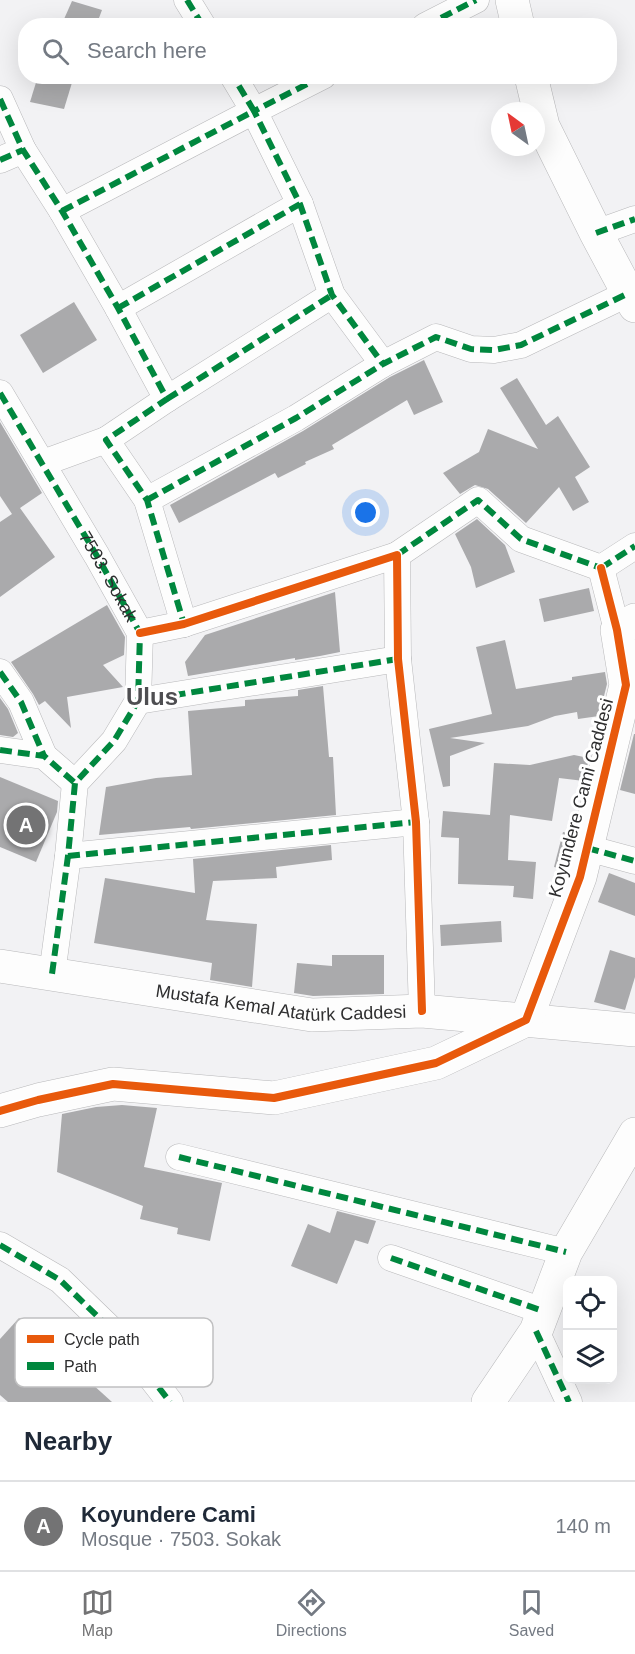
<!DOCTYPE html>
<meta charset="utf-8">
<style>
:root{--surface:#fff;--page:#f6f6f7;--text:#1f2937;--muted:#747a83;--line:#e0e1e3;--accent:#737374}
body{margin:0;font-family:Helvetica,sans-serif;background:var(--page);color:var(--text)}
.controls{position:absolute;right:18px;bottom:18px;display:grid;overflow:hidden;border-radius:12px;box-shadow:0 6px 24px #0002}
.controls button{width:54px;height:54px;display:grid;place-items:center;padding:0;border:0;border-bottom:2px solid var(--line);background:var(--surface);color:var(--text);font:30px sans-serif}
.compass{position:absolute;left:491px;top:102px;width:54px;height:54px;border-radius:50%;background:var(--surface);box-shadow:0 6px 24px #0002;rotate:327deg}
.you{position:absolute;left:366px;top:513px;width:21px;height:21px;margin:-15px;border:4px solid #fff;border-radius:50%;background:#1a73e8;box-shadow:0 0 0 9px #1a73e833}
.badge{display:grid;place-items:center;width:39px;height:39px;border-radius:50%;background:var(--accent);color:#fff;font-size:20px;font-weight:700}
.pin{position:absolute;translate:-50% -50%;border:3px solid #fff;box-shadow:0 2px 6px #0006}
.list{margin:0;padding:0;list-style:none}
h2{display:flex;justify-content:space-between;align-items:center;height:78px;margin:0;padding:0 24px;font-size:26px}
h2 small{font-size:20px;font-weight:400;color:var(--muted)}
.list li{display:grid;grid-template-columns:39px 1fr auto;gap:18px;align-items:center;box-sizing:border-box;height:90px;padding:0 24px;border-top:2px solid var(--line)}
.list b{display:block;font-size:22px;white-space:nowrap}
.list p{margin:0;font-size:20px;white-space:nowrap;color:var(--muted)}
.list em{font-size:20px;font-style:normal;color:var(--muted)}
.icon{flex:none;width:33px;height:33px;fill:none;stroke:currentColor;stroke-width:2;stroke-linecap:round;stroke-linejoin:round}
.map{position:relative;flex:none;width:635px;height:1402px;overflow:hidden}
.search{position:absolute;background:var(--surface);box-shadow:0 6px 24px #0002;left:18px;right:18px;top:18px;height:66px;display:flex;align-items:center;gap:15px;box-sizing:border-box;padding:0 21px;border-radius:24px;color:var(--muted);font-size:22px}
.sheet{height:168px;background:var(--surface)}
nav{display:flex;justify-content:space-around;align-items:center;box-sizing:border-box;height:84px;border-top:2px solid var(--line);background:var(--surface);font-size:16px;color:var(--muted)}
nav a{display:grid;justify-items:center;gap:3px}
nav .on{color:var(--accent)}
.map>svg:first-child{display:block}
.building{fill:#aaaaac}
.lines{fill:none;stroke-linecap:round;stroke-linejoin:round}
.street-casing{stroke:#b8b8ba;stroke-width:27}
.secondary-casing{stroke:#b8b8ba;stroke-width:34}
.street{stroke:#fdfdfd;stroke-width:26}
.secondary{stroke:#fdfdfd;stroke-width:33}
.quiet{stroke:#00873e;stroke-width:6;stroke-dasharray:12 6;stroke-linecap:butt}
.cycleway-casing{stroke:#fff;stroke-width:11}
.cycleway{stroke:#e8590c;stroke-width:8}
.labels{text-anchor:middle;stroke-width:6;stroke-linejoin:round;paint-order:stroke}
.street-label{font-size:18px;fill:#2e2e2f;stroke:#fff}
.district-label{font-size:24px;font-weight:bold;fill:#4e4e51;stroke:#fff}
.key{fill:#fff;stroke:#c0c0c1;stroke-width:1.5}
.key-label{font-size:16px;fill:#2e2e2f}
</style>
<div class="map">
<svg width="635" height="1402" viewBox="0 0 635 1402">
<rect width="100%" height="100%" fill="#f2f2f4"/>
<!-- building -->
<g class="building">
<path d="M72,1L102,10L96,26H61Z"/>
<path d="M38,76H74L64,109L30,102Z"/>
<path d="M74,302L97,340L43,373L20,335Z"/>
<path d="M424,360L443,402L414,415L407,400L332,445L334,449L305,462L306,464L278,478L275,473L179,523L170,505L303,431L390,377Z"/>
<path d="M517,378L546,425L558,416L590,467L575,477L589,502L573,511L559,487L526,523L488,489L475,485L460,494L443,473L479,452L488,429L538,449L500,388Z"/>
<path d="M0,422L42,493L20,508L55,557L0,597V522L12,514L0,496Z"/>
<path d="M477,519L505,545L515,572L476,588L471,567L455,534Z"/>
<path d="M589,588L594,611L544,622L539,599Z"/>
<path d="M335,592L340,652L320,656L295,660V658L188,676L185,662L205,635Z"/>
<path d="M107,605L125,637L124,655L103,665L123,687L67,697L71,728L45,701L39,705L33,694L11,662Z"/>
<path d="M505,640L516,689L572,680V677L605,672L607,684L599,716L578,719L577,712L555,716L528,726L450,738L485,743L450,756V786L443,787L429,729L492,714L476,647Z"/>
<path d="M323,686L329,757H333L336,815L191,829L190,827L99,835L106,787L156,778L192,775L188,711L245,706V700L298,696V690Z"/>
<path d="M0,698L8,709L18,733L13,737L0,735Z"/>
<path d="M634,734H635V794L620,790Z"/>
<path d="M574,755L589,758L584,781L559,778L552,821L510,815L508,860L536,862L533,899L513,897L514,886L458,884L459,838L441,837L443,811L490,815L494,763L530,765Z"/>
<path d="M0,777L58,801L57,812L36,862L0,847Z"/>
<path d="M563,832L571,834L563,869L554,867Z"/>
<path d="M331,845L332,860L276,867L277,878L213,881L206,920L257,924L252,987L210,980L212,963L94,943L105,878L195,893L193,859Z"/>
<path d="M609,873L635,883V916L598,902Z"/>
<path d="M501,921L502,942L441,946L440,925Z"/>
<path d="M610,950L635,958V977L625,1010L594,1002Z"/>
<path d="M332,955H384V994L313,996L294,993L297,963L332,966Z"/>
<path d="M122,1105L157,1108L144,1167L222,1183L210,1241L177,1234L178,1228L140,1219L143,1206L57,1172L62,1114L96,1107Z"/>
<path d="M337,1211L376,1221L368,1244L355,1240L337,1284L291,1266L308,1224L330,1233Z"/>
<path d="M19,1318L112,1402H8L0,1395V1339Z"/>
</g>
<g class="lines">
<!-- street casing -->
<g class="street-casing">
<g id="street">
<path d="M187,0L203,26"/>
<path d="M425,26L476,0"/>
<path d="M323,76L254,111L300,204L332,295L383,364"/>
<path d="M0,99L23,150L62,211L118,308L167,399L106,440L147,500L184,624"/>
<path d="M0,160L23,150"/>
<path d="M62,211L254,111L233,76"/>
<path d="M596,233L635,219"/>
<path d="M118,308L300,204"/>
<path d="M0,393L97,556L140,633L138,701L114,741L75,783L68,856L52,974"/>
<path d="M167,399L332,295"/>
<path d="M43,463L106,440"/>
<path d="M147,500L296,418L383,364L436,337L471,349L494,350L521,345L627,294"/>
<path d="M397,555L478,500L521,539L601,568"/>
<path d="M601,568L617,630"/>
<path d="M601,568L635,546"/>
<path d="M140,633L184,624L397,555L398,659L416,822L422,1011"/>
<path d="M0,672L21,702L44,756"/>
<path d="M138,701L398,659"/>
<path d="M0,750L44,756L75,783"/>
<path d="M587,848L635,861"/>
<path d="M68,856L416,822"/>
<path d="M179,1157L566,1252"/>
<path d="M0,1245L60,1280L121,1339L170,1402"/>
<path d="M391,1258L543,1311"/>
<path d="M536,1331L569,1402"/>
</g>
</g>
<!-- secondary casing -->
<g class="secondary-casing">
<g id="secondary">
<path d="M512,0L518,26"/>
<path d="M531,76L543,126L596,233L635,306"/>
<path id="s1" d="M0,966L312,1015L422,1011L635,1030"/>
<path d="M0,1111L38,1100L113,1084L274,1098L436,1063L526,1020L580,877L626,685L617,630L635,620"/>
<path d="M488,1402L536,1331L566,1252L635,1134"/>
</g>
</g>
<!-- street -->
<use href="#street" class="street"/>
<!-- secondary -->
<use href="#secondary" class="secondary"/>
<!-- quiet -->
<g class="quiet">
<path d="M187,0L203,26"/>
<path d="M425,26L476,0"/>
<path d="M323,76L254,111L300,204L332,295L383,364"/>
<path d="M0,99L23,150L62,211L118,308L167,399L106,440L147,500L184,624"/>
<path d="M0,160L23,150"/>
<path d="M62,211L254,111L233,76"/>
<path d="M596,233L635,219"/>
<path d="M118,308L300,204"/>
<path id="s2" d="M0,393L97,556L140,633L138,701L114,741L75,783L68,856L52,974"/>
<path d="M167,399L332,295"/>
<path d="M147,500L296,418L383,364L436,337L471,349L494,350L521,345L627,294"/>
<path d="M397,555L478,500L521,539L601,568"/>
<path d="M601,568L635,546"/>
<path d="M0,672L21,702L44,756"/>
<path d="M138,701L398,659"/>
<path d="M0,750L44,756L75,783"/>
<path d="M587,848L635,861"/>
<path d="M68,856L416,822"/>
<path d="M179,1157L566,1252"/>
<path d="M0,1245L60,1280L121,1339L170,1402"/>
<path d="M391,1258L543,1311"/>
<path d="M536,1331L569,1402"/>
</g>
<!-- cycleway casing -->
<g class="cycleway-casing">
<g id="cycleway">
<path d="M140,633L184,624L397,555L398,659L416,822L422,1011"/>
<path d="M0,1111L38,1100L113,1084L274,1098L436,1063L526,1020L580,877L626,685L617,630L601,568"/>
</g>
</g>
<!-- cycleway -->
<use href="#cycleway" class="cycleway"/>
</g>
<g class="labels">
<!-- street labels -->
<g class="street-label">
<text dy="6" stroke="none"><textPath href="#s2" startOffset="213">7503. Sokak</textPath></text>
<text transform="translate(581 798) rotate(-75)" y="6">Koyundere Cami Caddesi</text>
<text dy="6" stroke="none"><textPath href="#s1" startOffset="284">Mustafa Kemal Atatürk Caddesi</textPath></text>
</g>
<!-- district labels -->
<g class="district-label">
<text x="152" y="705">Ulus</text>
</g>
</g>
<!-- legend -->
<rect x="15" y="1318" width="198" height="69" rx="9" class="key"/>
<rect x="27" y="1335" width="27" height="8" fill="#e8590c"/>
<rect x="27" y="1362" width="27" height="8" fill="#00873e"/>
<g class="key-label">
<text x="64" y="1345">Cycle path</text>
<text x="64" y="1372">Path</text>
</g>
</svg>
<div class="controls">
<button><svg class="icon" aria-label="locate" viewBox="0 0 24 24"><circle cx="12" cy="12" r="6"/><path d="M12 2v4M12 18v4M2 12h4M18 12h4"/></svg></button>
<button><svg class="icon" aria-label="layers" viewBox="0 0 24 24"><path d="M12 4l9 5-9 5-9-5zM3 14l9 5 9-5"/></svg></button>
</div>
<svg class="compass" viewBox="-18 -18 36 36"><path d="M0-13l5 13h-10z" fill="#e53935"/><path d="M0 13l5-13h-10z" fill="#747a83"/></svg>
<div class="you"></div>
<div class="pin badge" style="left:26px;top:825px">A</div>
<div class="search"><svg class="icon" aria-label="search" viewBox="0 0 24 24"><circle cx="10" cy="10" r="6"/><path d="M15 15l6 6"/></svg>Search here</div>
</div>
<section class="sheet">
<h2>Nearby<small></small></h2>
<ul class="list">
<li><span class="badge">A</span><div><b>Koyundere Cami</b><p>Mosque · 7503. Sokak</p></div><em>140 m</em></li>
</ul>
</section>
<nav>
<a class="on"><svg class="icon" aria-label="map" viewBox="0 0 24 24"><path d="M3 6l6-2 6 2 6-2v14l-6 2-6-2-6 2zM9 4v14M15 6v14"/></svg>Map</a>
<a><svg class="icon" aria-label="directions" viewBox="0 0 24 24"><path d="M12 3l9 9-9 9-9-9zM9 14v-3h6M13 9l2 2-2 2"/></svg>Directions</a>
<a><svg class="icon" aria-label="saved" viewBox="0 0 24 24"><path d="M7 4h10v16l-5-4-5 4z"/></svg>Saved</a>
</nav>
